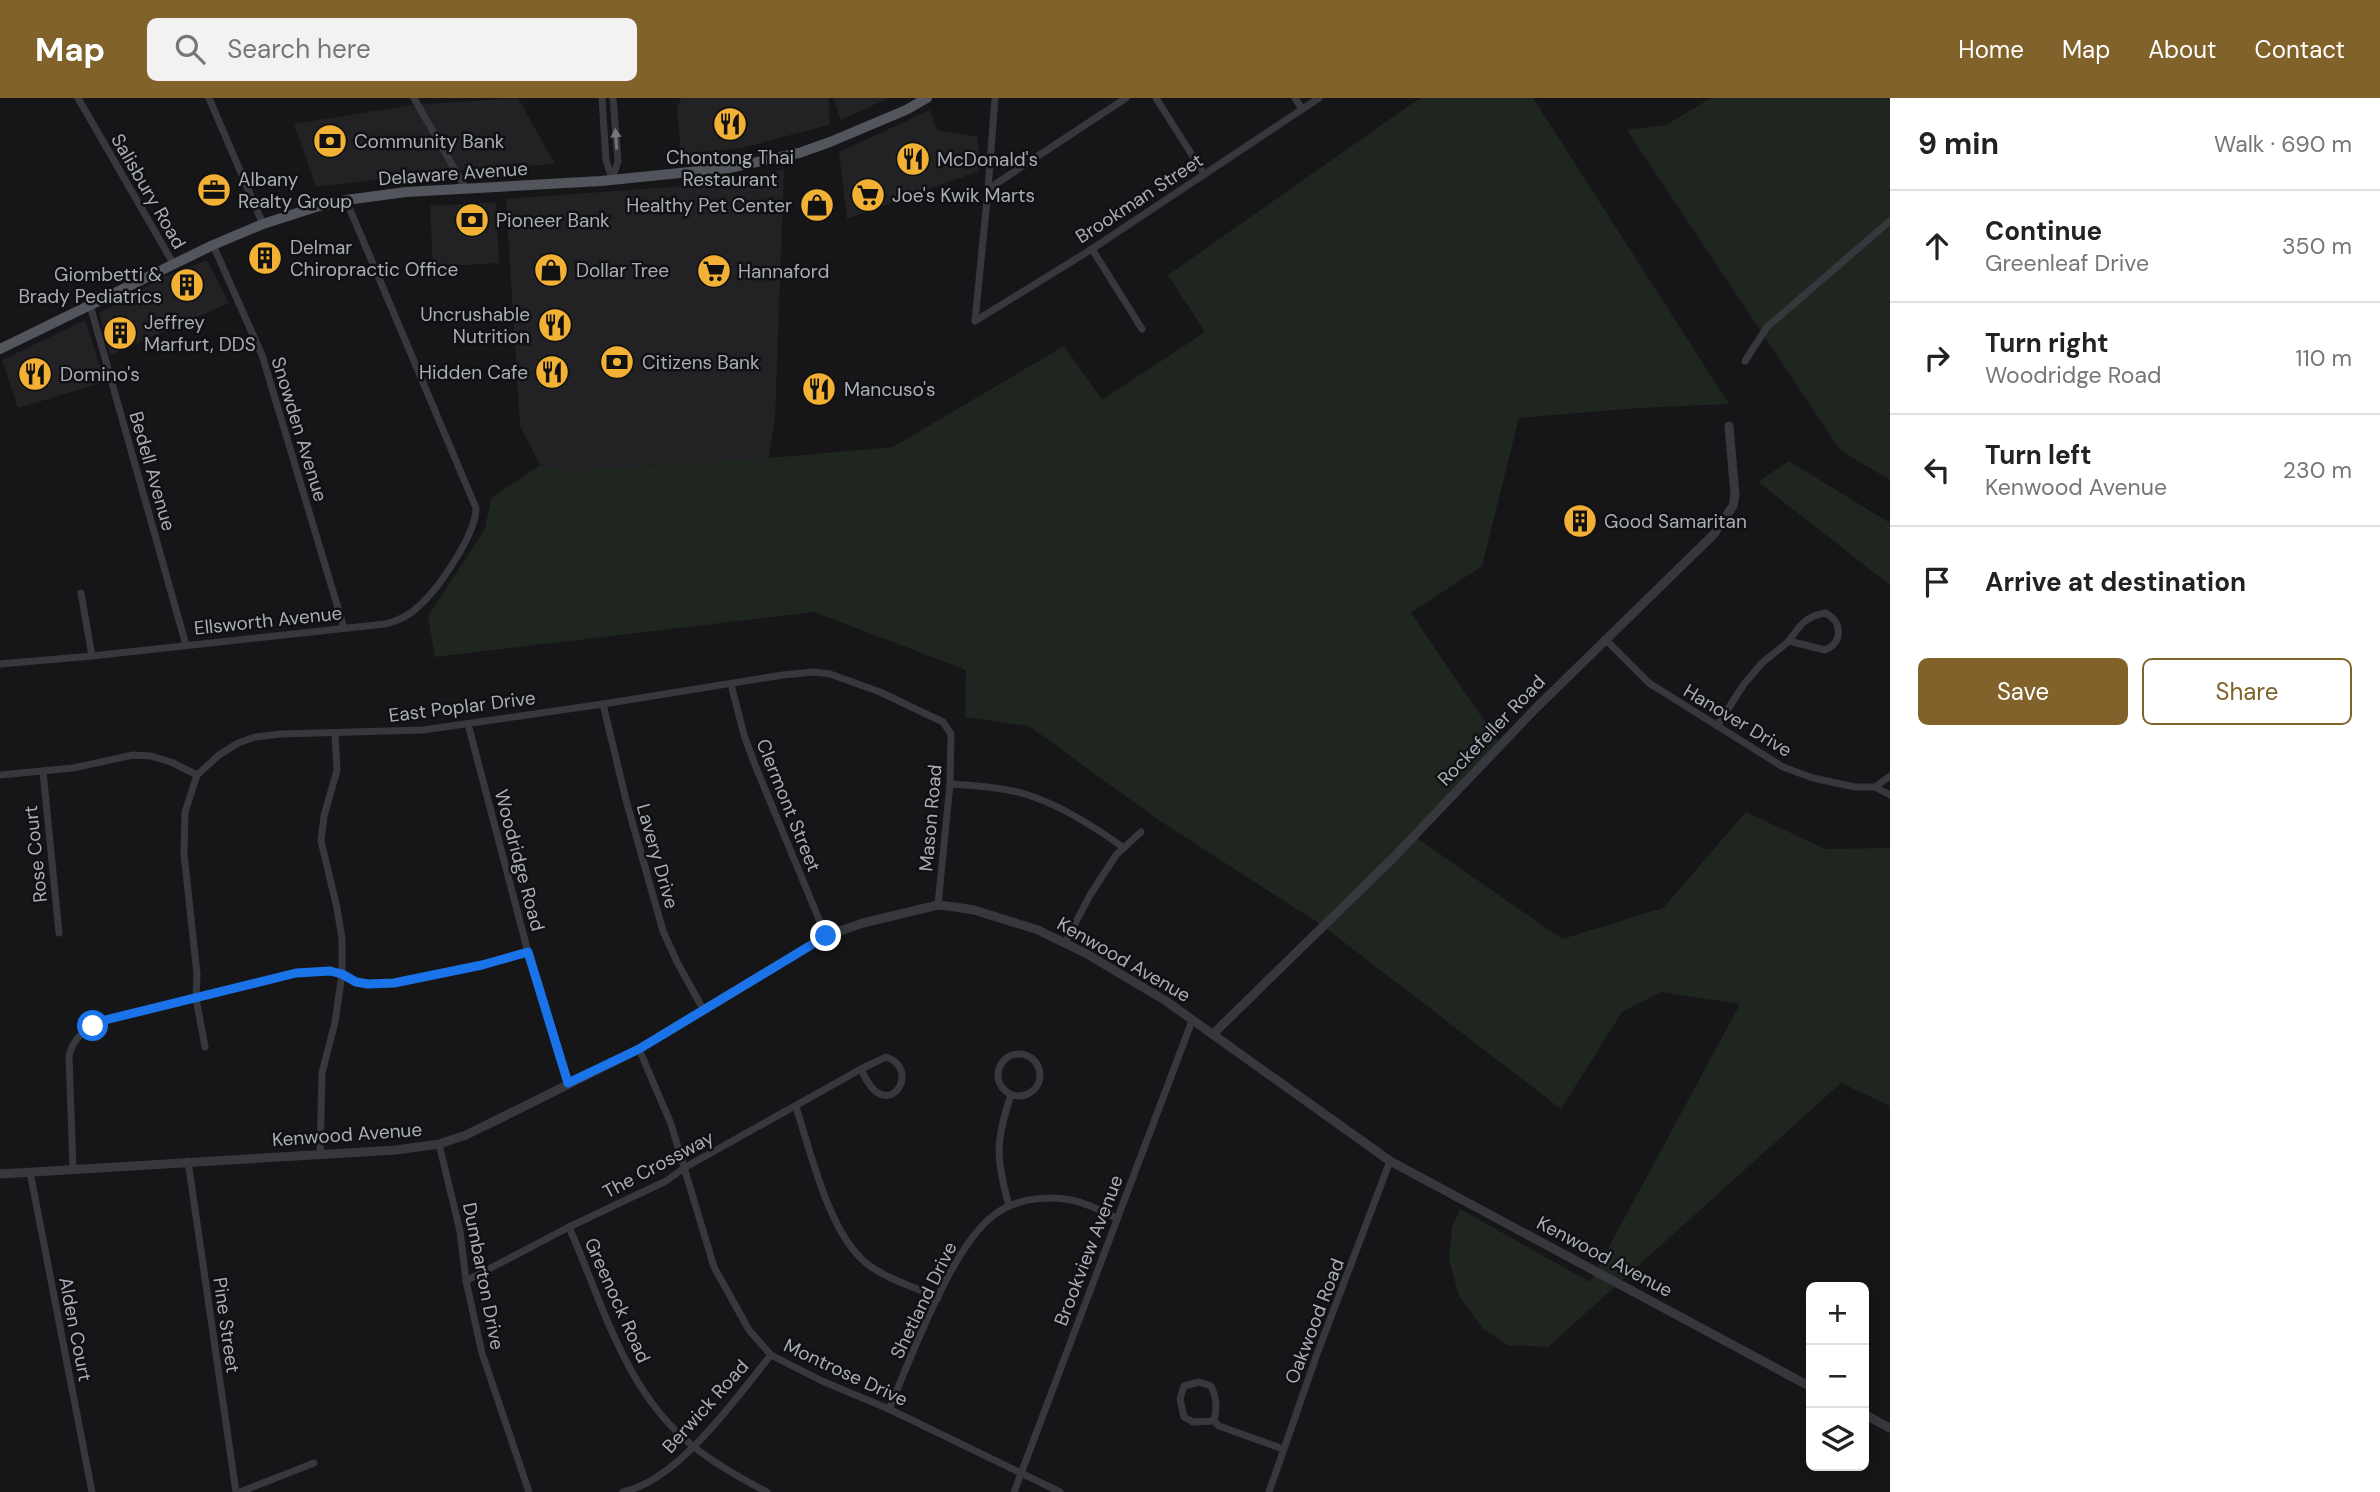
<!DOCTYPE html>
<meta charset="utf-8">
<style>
:root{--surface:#fff;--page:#f2f2f2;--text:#222;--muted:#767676;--line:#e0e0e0;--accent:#80622a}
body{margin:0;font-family:"DM Sans",sans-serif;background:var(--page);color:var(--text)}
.controls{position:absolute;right:21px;bottom:21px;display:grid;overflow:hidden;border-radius:10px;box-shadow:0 4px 18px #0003}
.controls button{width:63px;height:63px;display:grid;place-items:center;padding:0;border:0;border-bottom:2px solid var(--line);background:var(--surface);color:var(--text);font:35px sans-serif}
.stop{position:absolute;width:21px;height:21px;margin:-16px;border:5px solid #1a73e8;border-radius:50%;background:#fff}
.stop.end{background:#1a73e8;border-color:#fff;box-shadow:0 2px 7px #0008}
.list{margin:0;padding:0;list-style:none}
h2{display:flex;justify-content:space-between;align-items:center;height:91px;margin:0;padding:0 28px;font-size:30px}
h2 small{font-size:23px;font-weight:400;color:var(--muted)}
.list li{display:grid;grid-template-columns:46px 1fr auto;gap:21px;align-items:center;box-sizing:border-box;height:112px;padding:0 28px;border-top:2px solid var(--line)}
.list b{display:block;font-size:26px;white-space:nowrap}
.list p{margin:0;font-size:23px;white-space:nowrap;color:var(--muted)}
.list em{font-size:23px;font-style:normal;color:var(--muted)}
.actions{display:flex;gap:14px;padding:21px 28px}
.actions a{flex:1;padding:16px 0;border:2px solid var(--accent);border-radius:10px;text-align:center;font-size:24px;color:var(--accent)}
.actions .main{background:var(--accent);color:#fff}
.icon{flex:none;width:38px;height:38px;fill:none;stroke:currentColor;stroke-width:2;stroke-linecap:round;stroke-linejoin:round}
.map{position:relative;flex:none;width:1890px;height:1394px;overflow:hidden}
header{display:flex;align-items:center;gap:42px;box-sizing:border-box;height:98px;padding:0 35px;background:var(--accent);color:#fff}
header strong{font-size:33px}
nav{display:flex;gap:38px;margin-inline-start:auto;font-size:24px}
.search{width:490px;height:63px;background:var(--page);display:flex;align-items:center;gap:18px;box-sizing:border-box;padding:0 24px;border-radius:10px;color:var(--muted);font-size:26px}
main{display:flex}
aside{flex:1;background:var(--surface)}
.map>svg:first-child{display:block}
.built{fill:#222225}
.green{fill:#1e261f}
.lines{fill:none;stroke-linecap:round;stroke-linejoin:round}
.minor{stroke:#37383d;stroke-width:7}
.tertiary{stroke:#37383d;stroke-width:9}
.primary{stroke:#53555c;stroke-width:10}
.oneway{fill:#757881}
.route{stroke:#1a73e8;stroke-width:9}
.labels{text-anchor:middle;stroke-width:5;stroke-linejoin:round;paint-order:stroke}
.poi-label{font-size:19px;fill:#a8adb8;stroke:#111113;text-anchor:start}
.street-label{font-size:19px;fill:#a8adb8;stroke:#111113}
</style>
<header>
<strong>Map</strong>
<div class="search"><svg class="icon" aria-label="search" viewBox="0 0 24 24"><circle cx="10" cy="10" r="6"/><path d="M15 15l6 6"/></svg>Search here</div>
<nav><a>Home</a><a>Map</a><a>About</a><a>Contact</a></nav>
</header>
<main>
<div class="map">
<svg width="1890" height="1394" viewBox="0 0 1890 1394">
<rect width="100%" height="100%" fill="#161618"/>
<!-- built -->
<g class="built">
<path d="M518,0L555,66L444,73L316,89L294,26L411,7Z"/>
<path d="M681,0H829V27L745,49L681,58L677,11Z"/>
<path d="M833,0H889L841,22Z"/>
<path d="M930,12L937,32L978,39L979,73L847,121L839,54Z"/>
<path d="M784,72L775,321L769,360L567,373L540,367L520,328L506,101L698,87Z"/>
<path d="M496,104L499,165L433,169L430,108Z"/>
<path d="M207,162L229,205L110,257L99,215L166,178Z"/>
<path d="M85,222L105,284L18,310L2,262Z"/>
</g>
<!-- green -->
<g class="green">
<path d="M1420,0H1533L1729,306L1638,310L1519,320L1482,468L1411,515L1500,646L1414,738L1562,841L1663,810L1746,714L1825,751L1890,750V1008L1841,985L1548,1249L1508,1247L1483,1231L1459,1198L1449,1161L1452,1129L1460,1111L1590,1184L1740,906L1661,894L1622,914L1561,1011L1323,828L1157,721L1029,628L965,619L966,572L814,514L435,559L428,518L485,431L491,400L540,367L567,373L769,360L893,349L1064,248L1102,302L1205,234L1168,177Z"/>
<path d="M1711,0H1890V382L1840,352L1627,32L1666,27Z"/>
<path d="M1789,363L1890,425V487L1758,384Z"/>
</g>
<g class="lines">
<!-- minor -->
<g class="minor">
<path d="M78,0L173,165"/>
<path d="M209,0L263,126"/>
<path d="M414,0L466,91"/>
<path d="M602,0L606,62L612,81"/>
<path d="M1156,0L1204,76"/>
<path d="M1295,0L1302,11"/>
<path d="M612,82L618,63L613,0"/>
<path d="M988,91L1126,0"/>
<path d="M213,147L262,257L344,530"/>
<path d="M1092,151L1142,231"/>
<path d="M90,207L186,547"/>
<path d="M975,223L1092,151L1319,0"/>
<path d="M975,223L988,91L995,0"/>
<path d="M1745,263L1767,229L1890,123"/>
<path d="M81,495L92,558"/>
<path d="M1825,515C1843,523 1843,545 1825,552L1789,543C1799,528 1806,518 1825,515Z"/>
<path d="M1605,541L1649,585L1783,669L1813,680L1855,689H1875"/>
<path d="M0,566L92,558L385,526C398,523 409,518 419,508C438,491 476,437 476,410L346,102"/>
<path d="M731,586L744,637L755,667L826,838"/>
<path d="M603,606L626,702L663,833L677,864L703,911"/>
<path d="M468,626L528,854L568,985"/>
<path d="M1717,628L1744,586L1762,565L1789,543"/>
<path d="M43,673L59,835"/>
<path d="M0,677L73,670L133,657L151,658L171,664L197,677"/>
<path d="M1890,678L1875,689L1890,697"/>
<path d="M950,686C975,688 1001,689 1025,696C1061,707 1095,729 1124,750"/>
<path d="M1065,845L1090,797L1116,757L1141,734"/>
<path d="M205,949L196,900L197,876L184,756L185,714L197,677L219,657L238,645L255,639L281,636L423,632L603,606L783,577L814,574L830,576L880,594L943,624L951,636L950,686L938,807"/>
<path d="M639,951L671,1026L714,1169L749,1232L771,1257L822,1283L889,1311L1060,1394"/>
<circle cx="1019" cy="977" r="21"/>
<path d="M886,959C918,969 896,1014 873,991C868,985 864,978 861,971Z"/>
<path d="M796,1009C811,1055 829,1135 866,1165C886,1181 915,1189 938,1200"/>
<path d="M439,1046L460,1133L466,1183L482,1255L529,1394"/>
<path d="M320,1057L322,975L335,924L342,876V841L337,810L321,743L324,718L337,672L335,636"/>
<path d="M188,1063L236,1394"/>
<path d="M73,1071L69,958C73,939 87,930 105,922L296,875L329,873L342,876L356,884L368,886L395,885L483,867L528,854"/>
<path d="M30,1074L92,1394"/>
<path d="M1009,1108C996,1061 995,1044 1011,997"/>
<path d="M569,1129C603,1206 625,1295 694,1349C717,1367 742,1381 767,1394"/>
<path d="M466,1183L569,1129L666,1083L684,1070L861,971"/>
<path d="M1199,1284L1211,1288C1217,1301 1217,1309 1214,1323L1193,1324L1184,1319L1180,1301L1184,1288Z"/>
<path d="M889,1311C911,1260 951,1149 994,1117C1015,1101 1045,1097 1071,1102C1087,1105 1102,1113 1116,1120"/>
<path d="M1214,1323L1219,1328L1283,1351"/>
<path d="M240,1394L314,1365"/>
<path d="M623,1394C679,1382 736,1300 771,1257"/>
<path d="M1014,1394L1192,923"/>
<path d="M1269,1394L1317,1256L1390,1063"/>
</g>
<!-- tertiary -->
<g class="tertiary">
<path d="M1213,936L1393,760L1535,611L1714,436L1733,408L1735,397L1729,328"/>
<path d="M0,1076L396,1052L439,1046L466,1037L525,1008L639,951L826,838L863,825L938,807L955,809L974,812L1038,832L1087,856L1166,903L1390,1063L1811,1289"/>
<path d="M1864,1316L1890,1330"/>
</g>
<!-- primary -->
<path class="primary" d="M0,251L213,147L263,126L319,108L346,102L406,94L601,83L729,70L799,55L830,44L906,12L927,0"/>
</g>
<!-- one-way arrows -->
<defs><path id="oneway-solid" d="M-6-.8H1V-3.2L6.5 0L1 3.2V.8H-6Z" transform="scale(1.75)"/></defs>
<use class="oneway" href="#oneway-solid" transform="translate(616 41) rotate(-94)"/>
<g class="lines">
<!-- route -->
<path class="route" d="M93,928L105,922L296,875L330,873L342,876L356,884L368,886L394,885L482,867L528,854L568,985L639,951L826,838"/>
</g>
<!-- icons -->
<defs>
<g id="restaurant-disc" transform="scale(1.75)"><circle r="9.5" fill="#f2b134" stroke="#111113"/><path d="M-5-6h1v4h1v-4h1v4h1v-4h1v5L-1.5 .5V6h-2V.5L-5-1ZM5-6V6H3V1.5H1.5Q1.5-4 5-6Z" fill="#111"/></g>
<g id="bank-disc" transform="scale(1.75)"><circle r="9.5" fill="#f2b134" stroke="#111113"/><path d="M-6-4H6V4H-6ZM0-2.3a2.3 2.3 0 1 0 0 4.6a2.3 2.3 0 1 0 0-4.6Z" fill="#111"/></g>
<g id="office-disc" transform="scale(1.75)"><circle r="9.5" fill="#f2b134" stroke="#111113"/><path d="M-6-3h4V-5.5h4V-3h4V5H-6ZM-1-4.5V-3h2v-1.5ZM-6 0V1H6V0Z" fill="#111"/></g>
<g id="supermarket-disc" transform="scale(1.75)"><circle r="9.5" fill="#f2b134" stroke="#111113"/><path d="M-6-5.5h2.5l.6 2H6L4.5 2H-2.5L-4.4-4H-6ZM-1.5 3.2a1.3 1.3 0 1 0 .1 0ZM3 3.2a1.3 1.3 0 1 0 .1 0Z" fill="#111"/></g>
<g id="shop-disc" transform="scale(1.75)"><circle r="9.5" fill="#f2b134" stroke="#111113"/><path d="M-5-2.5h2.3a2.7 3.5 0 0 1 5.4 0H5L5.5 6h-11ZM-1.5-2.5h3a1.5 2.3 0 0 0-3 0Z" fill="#111"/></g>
<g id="building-disc" transform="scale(1.75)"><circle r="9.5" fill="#f2b134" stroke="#111113"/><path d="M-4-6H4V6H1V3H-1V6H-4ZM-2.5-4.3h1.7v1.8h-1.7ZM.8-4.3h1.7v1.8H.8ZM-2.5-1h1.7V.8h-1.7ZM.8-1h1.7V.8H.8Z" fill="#111"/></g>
</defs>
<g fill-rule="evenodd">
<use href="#restaurant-disc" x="730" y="26"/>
<use href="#bank-disc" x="330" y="43"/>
<use href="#restaurant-disc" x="913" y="61"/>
<use href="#office-disc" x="214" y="92"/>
<use href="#supermarket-disc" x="868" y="97"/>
<use href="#shop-disc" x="817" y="107"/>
<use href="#bank-disc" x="472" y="122"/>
<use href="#building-disc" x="265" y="160"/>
<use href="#shop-disc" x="551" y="172"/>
<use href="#supermarket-disc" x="714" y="173"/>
<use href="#building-disc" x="187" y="187"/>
<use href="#restaurant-disc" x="555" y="227"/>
<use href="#building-disc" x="120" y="235"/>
<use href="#bank-disc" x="617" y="264"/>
<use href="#restaurant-disc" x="552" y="274"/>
<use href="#restaurant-disc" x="35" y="276"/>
<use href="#restaurant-disc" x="819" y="291"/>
<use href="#building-disc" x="1580" y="423"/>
</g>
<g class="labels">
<!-- poi labels -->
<g class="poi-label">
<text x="354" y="50">Community Bank</text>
<text x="730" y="66" text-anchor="middle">Chontong Thai<tspan x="730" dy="22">Restaurant</tspan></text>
<text x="937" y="68">McDonald's</text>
<text x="238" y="88">Albany<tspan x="238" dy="22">Realty Group</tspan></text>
<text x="892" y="104">Joe's Kwik Marts</text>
<text x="792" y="114" text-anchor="end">Healthy Pet Center</text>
<text x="496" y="129">Pioneer Bank</text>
<text x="290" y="156">Delmar<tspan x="290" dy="22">Chiropractic Office</tspan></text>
<text x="576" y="179">Dollar Tree</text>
<text x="738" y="180">Hannaford</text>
<text x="162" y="183" text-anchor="end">Giombetti &amp;<tspan x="162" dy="22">Brady Pediatrics</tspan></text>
<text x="530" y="223" text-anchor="end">Uncrushable<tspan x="530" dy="22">Nutrition</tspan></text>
<text x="144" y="231">Jeffrey<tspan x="144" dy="22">Marfurt, DDS</tspan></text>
<text x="642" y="271">Citizens Bank</text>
<text x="528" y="281" text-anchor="end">Hidden Cafe</text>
<text x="60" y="283">Domino's</text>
<text x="844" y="298">Mancuso's</text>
<text x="1604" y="430">Good Samaritan</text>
</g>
<!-- street labels -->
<g class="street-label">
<text transform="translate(453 75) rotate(-4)" y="7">Delaware Avenue</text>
<text transform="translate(149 93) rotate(60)" y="7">Salisbury Road</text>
<text transform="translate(1139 100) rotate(-33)" y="7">Brookman Street</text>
<text transform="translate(300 331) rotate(73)" y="7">Snowden Avenue</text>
<text transform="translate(153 373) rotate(74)" y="7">Bedell Avenue</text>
<text transform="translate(268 522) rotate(-6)" y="7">Ellsworth Avenue</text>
<text transform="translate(462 608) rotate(-7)" y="7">East Poplar Drive</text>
<text transform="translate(1738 622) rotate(31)" y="7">Hanover Drive</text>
<text transform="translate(1491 632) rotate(-46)" y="7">Rockefeller Road</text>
<text transform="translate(789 707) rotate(68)" y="7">Clermont Street</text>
<text transform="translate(930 720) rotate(-85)" y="7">Mason Road</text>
<text transform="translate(35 756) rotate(-96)" y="7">Rose Court</text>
<text transform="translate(658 758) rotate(74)" y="7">Lavery Drive</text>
<text transform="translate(520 762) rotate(75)" y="7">Woodridge Road</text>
<text transform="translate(1124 861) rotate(30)" y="7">Kenwood Avenue</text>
<text transform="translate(347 1036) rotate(-4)" y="7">Kenwood Avenue</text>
<text transform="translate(658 1066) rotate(-28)" y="7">The Crossway</text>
<text transform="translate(1088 1152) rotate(-69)" y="7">Brookview Avenue</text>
<text transform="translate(1605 1158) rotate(28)" y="7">Kenwood Avenue</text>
<text transform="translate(484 1178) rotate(79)" y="7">Dumbarton Drive</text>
<text transform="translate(618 1202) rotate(66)" y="7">Greenock Road</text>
<text transform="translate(923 1202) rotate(-64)" y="7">Shetland Drive</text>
<text transform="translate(1314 1223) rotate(-69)" y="7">Oakwood Road</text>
<text transform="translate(227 1227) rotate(82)" y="7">Pine Street</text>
<text transform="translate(76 1231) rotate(79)" y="7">Alden Court</text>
<text transform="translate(846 1274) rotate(25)" y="7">Montrose Drive</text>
<text transform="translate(705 1308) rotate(-48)" y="7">Berwick Road</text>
</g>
</g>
</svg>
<div class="controls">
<button>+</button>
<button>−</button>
<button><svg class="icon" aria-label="layers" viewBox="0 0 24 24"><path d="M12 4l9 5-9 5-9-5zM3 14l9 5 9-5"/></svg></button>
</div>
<div class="stop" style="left:93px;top:928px"></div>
<div class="stop end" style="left:826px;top:838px"></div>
</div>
<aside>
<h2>9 min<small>Walk · 690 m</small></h2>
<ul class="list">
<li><svg class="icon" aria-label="ahead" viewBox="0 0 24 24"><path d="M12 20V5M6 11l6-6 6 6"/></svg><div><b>Continue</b><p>Greenleaf Drive</p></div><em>350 m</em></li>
<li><svg class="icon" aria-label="right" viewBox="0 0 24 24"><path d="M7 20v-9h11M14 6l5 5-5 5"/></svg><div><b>Turn right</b><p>Woodridge Road</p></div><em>110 m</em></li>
<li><svg class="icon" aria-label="left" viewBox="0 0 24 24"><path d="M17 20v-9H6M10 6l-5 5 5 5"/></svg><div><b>Turn left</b><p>Kenwood Avenue</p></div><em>230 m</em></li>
<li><svg class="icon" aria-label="arrive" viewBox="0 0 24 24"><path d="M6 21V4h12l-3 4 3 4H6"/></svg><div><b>Arrive at destination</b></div></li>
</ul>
<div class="actions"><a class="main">Save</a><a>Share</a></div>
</aside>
</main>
